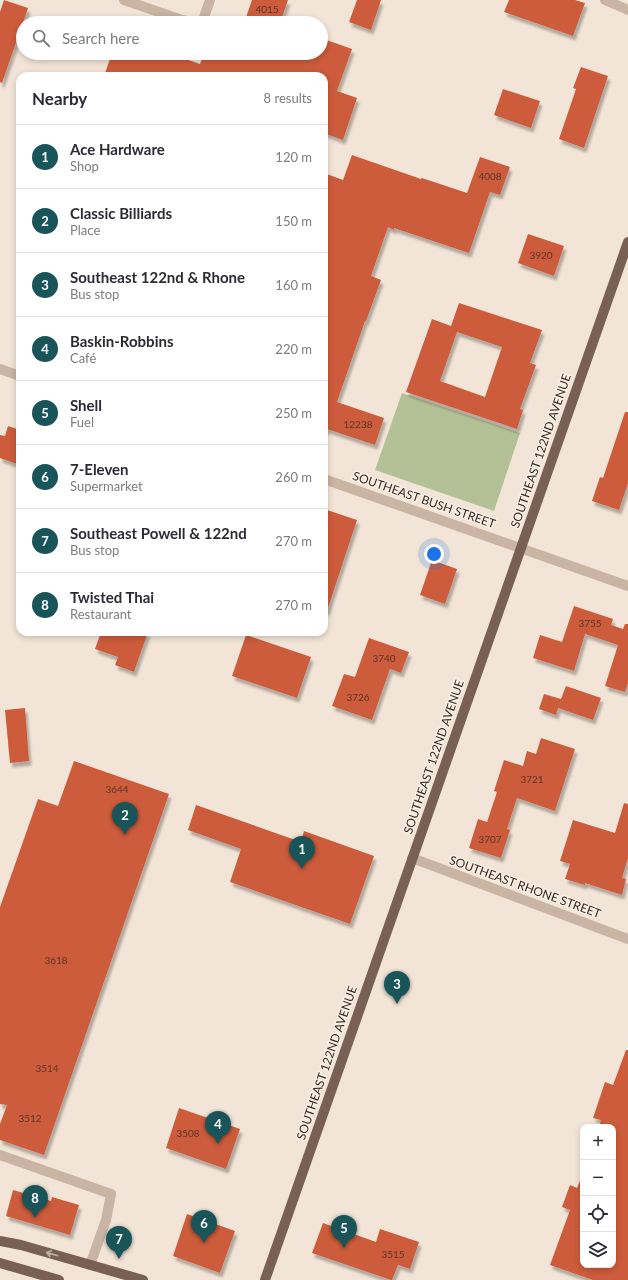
<!DOCTYPE html>
<meta charset="utf-8">
<style>
:root{--surface:#fff;--page:#f7f7f7;--text:#2b2b33;--muted:#7c7c81;--line:#e1e1e2;--accent:#195458}
body{margin:0;font-family:Lato,sans-serif;background:var(--page);color:var(--text)}
.controls{position:absolute;right:12px;bottom:12px;display:grid;overflow:hidden;border-radius:8px;box-shadow:0 2px 6px #0003}
.controls button{width:36px;height:36px;display:grid;place-items:center;padding:0;border:0;border-bottom:1px solid var(--line);background:var(--surface);color:var(--text);font:20px sans-serif}
.you{position:absolute;left:434px;top:554px;width:14px;height:14px;margin:-10px;border:3px solid #fff;border-radius:50%;background:#1a73e8;box-shadow:0 0 0 6px #1a73e833}
.badge{display:grid;place-items:center;width:26px;height:26px;border-radius:50%;background:var(--accent);color:#fff;font-size:13px;font-weight:700}
.pin{position:absolute;translate:-50% -33px;filter:drop-shadow(0 1px 2px #0008)}
.pin::after{content:'';position:absolute;top:21px;width:14px;height:12px;background:inherit;clip-path:polygon(0 0,100% 0,50% 100%)}
.list{margin:0;padding:0;list-style:none}
h2{display:flex;justify-content:space-between;align-items:center;height:52px;margin:0;padding:0 16px;font-size:17px}
h2 small{font-size:13px;font-weight:400;color:var(--muted)}
.list li{display:grid;grid-template-columns:26px 1fr auto;gap:12px;align-items:center;box-sizing:border-box;height:64px;padding:0 16px;border-top:1px solid var(--line)}
.list b{display:block;font-size:15px;white-space:nowrap}
.list p{margin:0;font-size:13px;white-space:nowrap;color:var(--muted)}
.list em{font-size:13px;font-style:normal;color:var(--muted)}
.icon{flex:none;width:22px;height:22px;fill:none;stroke:currentColor;stroke-width:2;stroke-linecap:round;stroke-linejoin:round}
.map{position:relative;flex:none;width:628px;height:1280px;overflow:hidden}
.search{position:absolute;background:var(--surface);box-shadow:0 2px 6px #0003;left:16px;top:16px;width:312px;height:44px;display:flex;align-items:center;gap:10px;box-sizing:border-box;padding:0 14px;border-radius:22px;color:var(--muted);font-size:15px}
.panel{position:absolute;background:var(--surface);box-shadow:0 2px 6px #0003;left:16px;top:72px;width:312px;height:564px;border-radius:12px}
.map>svg:first-child{display:block}
.green{fill:#b4c197}
.building{fill:#cc5c3b;fill-rule:evenodd;filter:url(#shadow)}
.lines{fill:none;stroke-linecap:round;stroke-linejoin:round}
.minor{stroke:#cab4a3;stroke-width:10}
.major{stroke:#786055;stroke-width:10}
.oneway{stroke:#c0afa3}
.labels{text-anchor:middle;stroke-width:3;stroke-linejoin:round;paint-order:stroke}
.number-label{font-size:10px;fill:#5b362a}
.street-label{font-size:12px;fill:#352a25;stroke:#faefe3}
</style>
<div class="map">
<svg width="628" height="1280" viewBox="0 0 628 1280">
<defs>
<filter id="shadow"><feDropShadow dx="2.5" dy="4.5" stdDeviation="1" flood-color="#0004"/></filter>
</defs>
<rect width="100%" height="100%" fill="#f2e5d7"/>
<!-- green -->
<path class="green" d="M402,393L520,433L494,511L375,470Z"/>
<!-- building -->
<g class="building">
<path d="M4,0L28,8L2,83L0,82V12Z"/>
<path d="M252,0H288L280,23H244Z"/>
<path d="M357,0H381L371,30L349,22Z"/>
<path d="M509,0H575L585,3L573,36L504,12Z"/>
<path d="M321,38L352,49L337,91L357,98L343,140L324,133V76H104L112,53H168L200,64L204,53H321Z"/>
<path d="M581,67L608,76L584,148L559,139L576,89L573,88Z"/>
<path d="M503,89L540,101L531,128L494,115Z"/>
<path d="M352,155L421,179L422,178L467,193L480,157L510,167L500,195L490,192L469,253L394,228V230L388,227L371,276L381,280L366,321H365L337,402L384,418L375,445L327,429L326,431H324V173L343,180Z"/>
<path d="M528,234L564,246L554,276L518,263Z"/>
<path d="M459,303L542,330L530,363L536,365L520,409L523,410L517,429L406,392L432,319L451,326ZM457,332L502,347L485,397L440,381Z"/>
<path d="M625,412H628V483L619,510L592,501L600,477L603,478Z"/>
<path d="M8,426L20,430V456L17,464L0,458V435L5,436Z"/>
<path d="M324,509L357,520L327,611H324Z"/>
<path d="M432,560L457,569L445,604L420,595Z"/>
<path d="M574,606L613,619L611,625L623,629L625,624H628V683L625,692L605,686L618,645L585,634L574,671L533,658L540,635L562,642Z"/>
<path d="M101,632H148L134,672L115,665L118,657L95,649Z"/>
<path d="M246,635L311,657L297,698L232,676Z"/>
<path d="M369,638L409,652L401,673L390,669L372,720L332,706L344,674L355,677Z"/>
<path d="M566,686L601,698L593,720L558,708L556,715L539,709L544,694L561,699Z"/>
<path d="M25,708L29,761L10,763L5,710Z"/>
<path d="M541,738L575,749L555,811L517,798L507,829L510,830L501,858L469,848L478,819L487,822L497,792L494,791L504,760L523,766L527,751L536,754Z"/>
<path d="M74,761L169,794L44,1155L0,1140V1124L7,1105L0,1104V907L38,799L58,806Z"/>
<path d="M624,803L628,804V858L622,878L626,879L622,895L585,883V885L565,879L570,864L560,861L573,820L615,833Z"/>
<path d="M196,805L301,842L304,831L374,856L350,924L230,882L241,849L188,830Z"/>
<path d="M626,1050H628V1280H593L550,1265L570,1210L562,1207L570,1185L577,1188L581,1178H583V1265H613V1127H599L601,1120L593,1118L605,1082L613,1085Z"/>
<path d="M179,1108L240,1129L226,1169L166,1148Z"/>
<path d="M13,1190L51,1201L52,1197L79,1205L70,1235L6,1216Z"/>
<path d="M187,1214L235,1231L220,1273L173,1256Z"/>
<path d="M323,1223L376,1242L380,1229L419,1242L410,1269L398,1265L392,1280H391L312,1253Z"/>
</g>
<g class="lines">
<!-- minor -->
<g class="minor">
<path d="M124,0L182,20L198,23"/>
<path d="M605,0L628,10"/>
<path d="M202,23L210,0"/>
<path d="M0,369L20,376"/>
<path d="M324,479L628,586"/>
<path d="M412,858L628,939"/>
<path d="M0,1155L111,1194L106,1220L90,1265"/>
</g>
<!-- major -->
<g class="major">
<path d="M0,1241L21,1245L143,1280"/>
<path d="M0,1263L59,1280"/>
<path d="M265,1280L628,242"/>
</g>
</g>
<!-- one-way arrows -->
<defs><path id="oneway-shaft" d="M-6 0H5M1.5-3L5.5 0L1.5 3" fill="none" stroke-width="1.6" stroke-linecap="round" stroke-linejoin="round"/></defs>
<use class="oneway" href="#oneway-shaft" transform="translate(52 1254) rotate(-164)"/>
<g class="labels">
<!-- number labels -->
<g class="number-label">
<text x="267" y="13">4015</text>
<text x="490" y="180">4008</text>
<text x="541" y="259">3920</text>
<text x="358" y="428">12238</text>
<text x="590" y="627">3755</text>
<text x="384" y="662">3740</text>
<text x="358" y="701">3726</text>
<text x="532" y="783">3721</text>
<text x="117" y="793">3644</text>
<text x="490" y="843">3707</text>
<text x="56" y="964">3618</text>
<text x="47" y="1072">3514</text>
<text x="30" y="1122">3512</text>
<text x="188" y="1137">3508</text>
<text x="393" y="1258">3515</text>
</g>
<!-- street labels -->
<g class="street-label">
<text transform="translate(541 451) rotate(-71)" y="4">SOUTHEAST 122ND AVENUE</text>
<text transform="translate(424 500) rotate(19)" y="4">SOUTHEAST BUSH STREET</text>
<text transform="translate(434 757) rotate(-71)" y="4">SOUTHEAST 122ND AVENUE</text>
<text transform="translate(525 887) rotate(20)" y="4">SOUTHEAST RHONE STREET</text>
<text transform="translate(327 1063) rotate(-71)" y="4">SOUTHEAST 122ND AVENUE</text>
</g>
</g>
</svg>
<div class="controls">
<button>+</button>
<button>−</button>
<button><svg class="icon" aria-label="locate" viewBox="0 0 24 24"><circle cx="12" cy="12" r="6"/><path d="M12 2v4M12 18v4M2 12h4M18 12h4"/></svg></button>
<button><svg class="icon" aria-label="layers" viewBox="0 0 24 24"><path d="M12 4l9 5-9 5-9-5zM3 14l9 5 9-5"/></svg></button>
</div>
<div class="you"></div>
<div class="pin badge" style="left:302px;top:869px">1</div>
<div class="pin badge" style="left:125px;top:835px">2</div>
<div class="pin badge" style="left:397px;top:1004px">3</div>
<div class="pin badge" style="left:218px;top:1144px">4</div>
<div class="pin badge" style="left:344px;top:1248px">5</div>
<div class="pin badge" style="left:204px;top:1243px">6</div>
<div class="pin badge" style="left:119px;top:1259px">7</div>
<div class="pin badge" style="left:35px;top:1218px">8</div>
<div class="search"><svg class="icon" aria-label="search" viewBox="0 0 24 24"><circle cx="10" cy="10" r="6"/><path d="M15 15l6 6"/></svg>Search here</div>
<section class="panel">
<h2>Nearby<small>8 results</small></h2>
<ul class="list">
<li><span class="badge">1</span><div><b>Ace Hardware</b><p>Shop</p></div><em>120 m</em></li>
<li><span class="badge">2</span><div><b>Classic Billiards</b><p>Place</p></div><em>150 m</em></li>
<li><span class="badge">3</span><div><b>Southeast 122nd &amp; Rhone</b><p>Bus stop</p></div><em>160 m</em></li>
<li><span class="badge">4</span><div><b>Baskin-Robbins</b><p>Café</p></div><em>220 m</em></li>
<li><span class="badge">5</span><div><b>Shell</b><p>Fuel</p></div><em>250 m</em></li>
<li><span class="badge">6</span><div><b>7-Eleven</b><p>Supermarket</p></div><em>260 m</em></li>
<li><span class="badge">7</span><div><b>Southeast Powell &amp; 122nd</b><p>Bus stop</p></div><em>270 m</em></li>
<li><span class="badge">8</span><div><b>Twisted Thai</b><p>Restaurant</p></div><em>270 m</em></li>
</ul>
</section>
</div>
